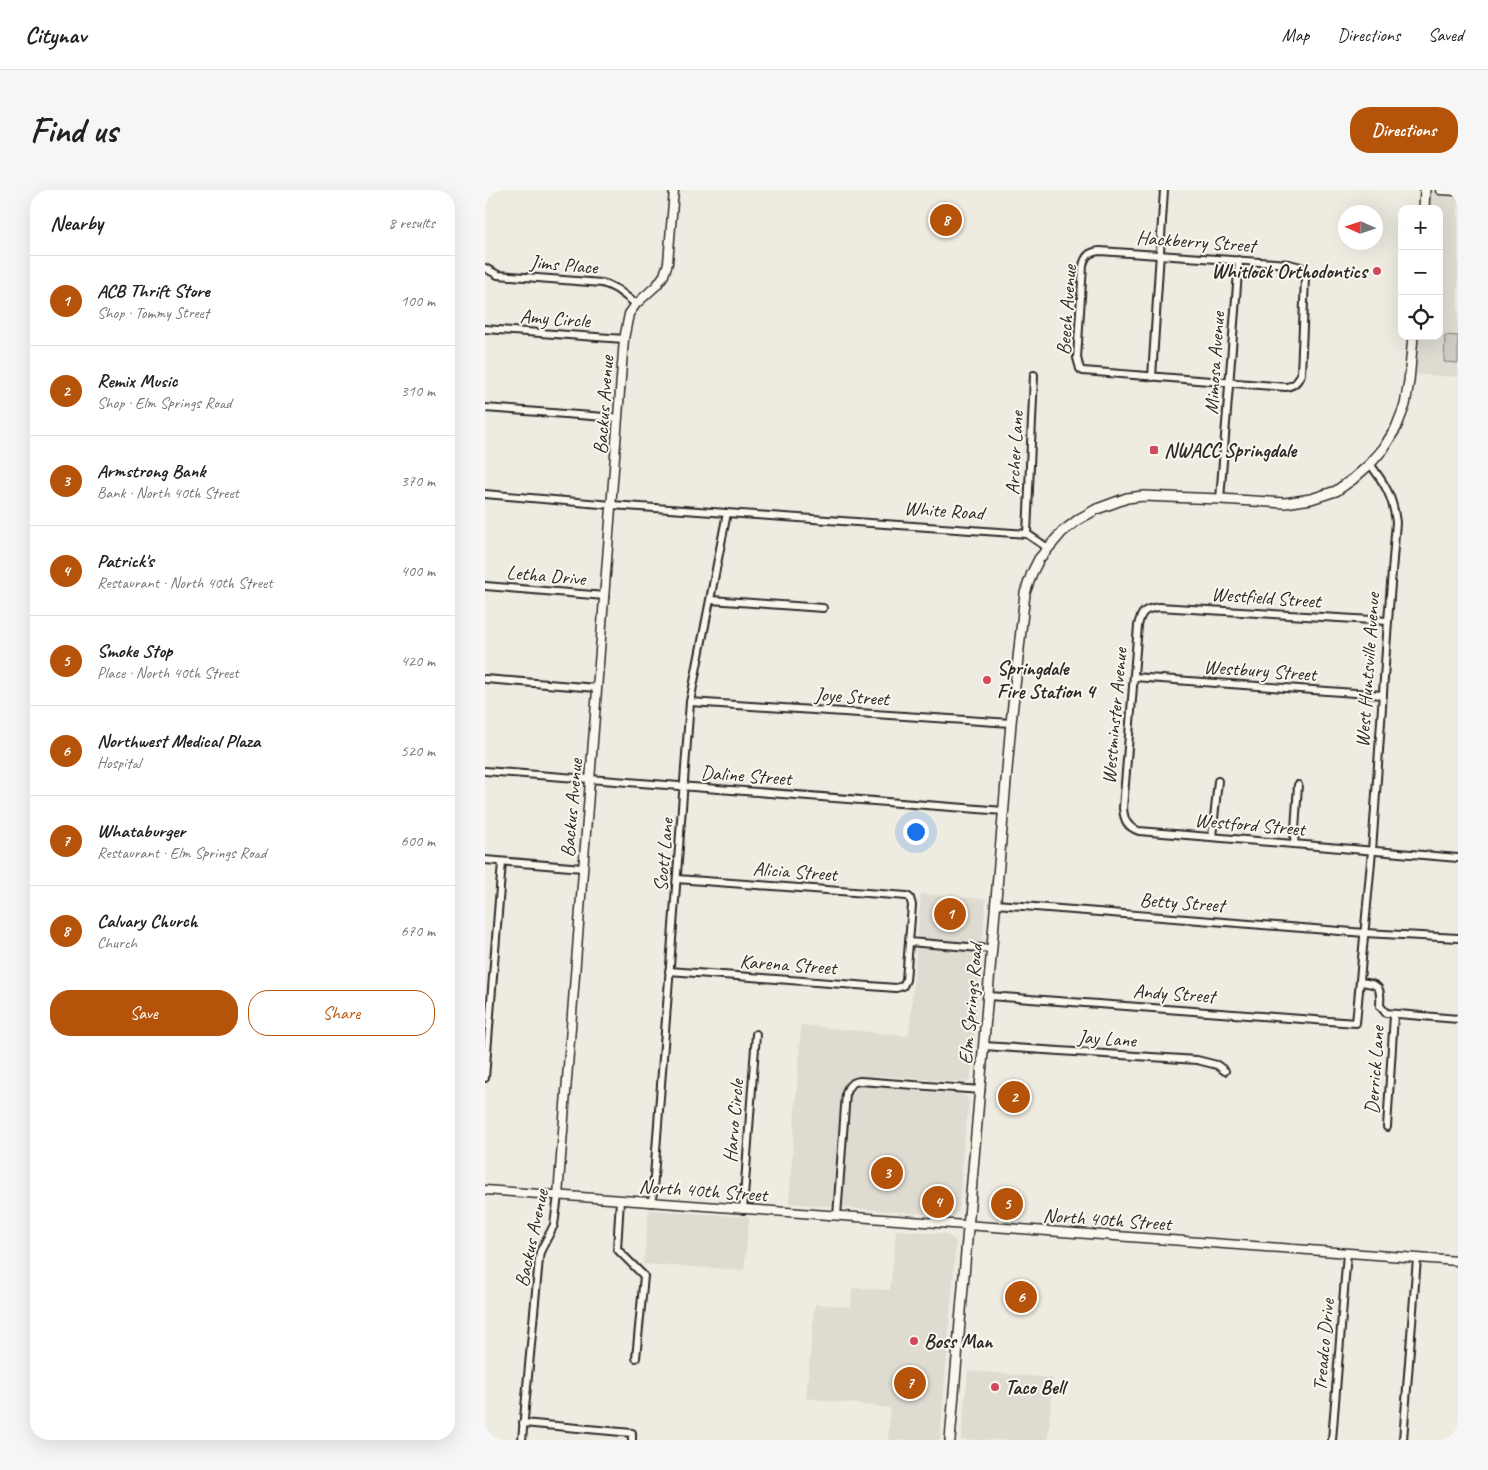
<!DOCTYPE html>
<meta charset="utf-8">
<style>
:root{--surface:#fff;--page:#f6f6f6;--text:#222;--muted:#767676;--line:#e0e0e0;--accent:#b45309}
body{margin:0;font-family:Caveat,sans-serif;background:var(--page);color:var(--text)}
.controls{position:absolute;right:15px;top:15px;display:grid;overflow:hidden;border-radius:10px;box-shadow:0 5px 20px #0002}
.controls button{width:45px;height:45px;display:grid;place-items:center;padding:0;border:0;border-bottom:1px solid var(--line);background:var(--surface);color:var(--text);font:25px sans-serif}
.compass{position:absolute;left:853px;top:15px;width:45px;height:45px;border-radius:50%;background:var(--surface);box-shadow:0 5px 20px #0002;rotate:273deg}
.you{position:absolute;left:430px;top:641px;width:18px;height:18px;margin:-12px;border:4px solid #fff;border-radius:50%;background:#1a73e8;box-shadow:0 0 0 8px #1a73e833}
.badge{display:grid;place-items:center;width:32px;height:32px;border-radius:50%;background:var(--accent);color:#fff;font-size:16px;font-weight:700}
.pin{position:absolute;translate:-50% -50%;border:2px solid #fff;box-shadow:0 1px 5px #0006}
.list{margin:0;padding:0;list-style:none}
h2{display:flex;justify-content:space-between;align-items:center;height:65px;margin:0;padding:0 20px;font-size:21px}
h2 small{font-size:16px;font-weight:400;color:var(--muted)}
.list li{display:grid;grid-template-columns:32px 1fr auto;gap:15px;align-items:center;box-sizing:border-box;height:90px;padding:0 20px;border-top:1px solid var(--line)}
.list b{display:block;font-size:19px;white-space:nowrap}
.list p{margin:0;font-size:16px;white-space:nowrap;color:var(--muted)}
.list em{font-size:16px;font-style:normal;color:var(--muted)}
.actions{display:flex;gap:10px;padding:15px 20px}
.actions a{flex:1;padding:11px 0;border:1px solid var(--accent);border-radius:20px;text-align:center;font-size:18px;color:var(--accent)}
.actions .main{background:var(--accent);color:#fff}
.icon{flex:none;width:28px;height:28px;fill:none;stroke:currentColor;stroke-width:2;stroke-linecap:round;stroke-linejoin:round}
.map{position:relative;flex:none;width:973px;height:1250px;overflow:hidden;border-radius:20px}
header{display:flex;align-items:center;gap:30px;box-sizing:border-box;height:70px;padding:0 25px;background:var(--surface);border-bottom:1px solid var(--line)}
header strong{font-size:24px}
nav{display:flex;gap:28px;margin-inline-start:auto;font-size:18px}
.intro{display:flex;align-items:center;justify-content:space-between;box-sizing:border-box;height:120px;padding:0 30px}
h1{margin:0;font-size:35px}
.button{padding:12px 22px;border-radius:20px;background:var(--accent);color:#fff;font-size:18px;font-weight:700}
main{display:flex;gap:30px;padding:0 30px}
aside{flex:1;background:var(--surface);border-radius:20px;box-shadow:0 5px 20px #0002}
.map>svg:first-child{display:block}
.built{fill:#dedbd1}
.green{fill:#cecbc2;stroke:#7c7b76}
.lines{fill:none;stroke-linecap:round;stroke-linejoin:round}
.minor-casing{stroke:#2b2b2b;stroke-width:10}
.tertiary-casing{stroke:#2b2b2b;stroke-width:11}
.secondary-casing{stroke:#2b2b2b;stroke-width:12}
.minor{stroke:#fbf7ec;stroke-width:6}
.tertiary{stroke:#fbf7ec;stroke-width:8}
.secondary{stroke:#fbf7ec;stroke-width:9}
.poi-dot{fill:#d1495b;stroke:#fbf7ec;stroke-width:2}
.labels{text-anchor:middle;stroke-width:4;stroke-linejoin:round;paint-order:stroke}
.street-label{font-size:20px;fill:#2b2b2b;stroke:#fbf7ec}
.poi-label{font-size:20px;font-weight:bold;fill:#2b2b2b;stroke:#fbf7ec;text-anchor:start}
</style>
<header>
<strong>Citynav</strong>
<nav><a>Map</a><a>Directions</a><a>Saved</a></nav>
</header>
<div class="intro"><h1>Find us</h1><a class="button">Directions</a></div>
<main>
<aside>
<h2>Nearby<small>8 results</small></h2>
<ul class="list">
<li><span class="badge">1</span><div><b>ACB Thrift Store</b><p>Shop · Tommy Street</p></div><em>100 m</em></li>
<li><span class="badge">2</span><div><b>Remix Music</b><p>Shop · Elm Springs Road</p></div><em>310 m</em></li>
<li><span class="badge">3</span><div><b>Armstrong Bank</b><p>Bank · North 40th Street</p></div><em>370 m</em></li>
<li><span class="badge">4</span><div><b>Patrick's</b><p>Restaurant · North 40th Street</p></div><em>400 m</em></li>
<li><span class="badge">5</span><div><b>Smoke Stop</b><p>Place · North 40th Street</p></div><em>420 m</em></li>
<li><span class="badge">6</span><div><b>Northwest Medical Plaza</b><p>Hospital</p></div><em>520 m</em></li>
<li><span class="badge">7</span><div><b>Whataburger</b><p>Restaurant · Elm Springs Road</p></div><em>600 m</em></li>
<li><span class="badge">8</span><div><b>Calvary Church</b><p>Church</p></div><em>670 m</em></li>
</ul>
<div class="actions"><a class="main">Save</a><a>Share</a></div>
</aside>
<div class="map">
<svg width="973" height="1250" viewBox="0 0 973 1250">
<rect width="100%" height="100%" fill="#eeebe0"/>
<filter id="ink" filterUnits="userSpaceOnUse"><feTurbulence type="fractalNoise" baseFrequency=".02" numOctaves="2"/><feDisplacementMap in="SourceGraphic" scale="10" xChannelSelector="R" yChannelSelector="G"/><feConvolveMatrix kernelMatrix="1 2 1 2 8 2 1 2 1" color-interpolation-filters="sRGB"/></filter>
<g filter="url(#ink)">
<!-- built -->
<g class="built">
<path d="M940,0L973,1V187L925,184L928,146H954V19H939Z"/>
<path d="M436,704L501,709L486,887L484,890L481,892L394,886L393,898L480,905L483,909L484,912L478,961L474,1021L469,1026H465L304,1013L316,835L424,846Z"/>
<path d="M164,1020L264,1027L259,1080L158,1074Z"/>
<path d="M411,1040L460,1044L470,1050L471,1053L455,1250H403L405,1218L321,1208L330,1114L366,1117L367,1098L405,1100Z"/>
<path d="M483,1181L568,1188L563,1250H476Z"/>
</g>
<!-- green -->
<path class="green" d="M960,145L973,146V173L959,172Z"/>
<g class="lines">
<!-- minor casing -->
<g class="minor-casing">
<g id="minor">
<path d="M615,61L804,74L816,77L820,88L816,184C813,192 809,196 801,197L598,181L595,179L592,168L598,76C600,66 604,62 615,61Z"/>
<path d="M0,78L13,85L117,93C131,96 140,106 151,114"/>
<path d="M0,139L139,149"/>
<path d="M667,187L679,0"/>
<path d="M0,218L133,228"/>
<path d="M0,304L127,315L542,344L563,358"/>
<path d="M735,309L754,70"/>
<path d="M542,344L549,185"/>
<path d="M0,396L120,406"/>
<path d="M226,410L338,418"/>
<path d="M903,431L674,417C660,419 656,421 653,436L638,618C639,630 642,637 654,641L973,668"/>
<path d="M649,487L898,505"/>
<path d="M0,489L112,498"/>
<path d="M205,512L526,533"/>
<path d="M0,581L519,621"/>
<path d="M727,647L733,591"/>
<path d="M809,654L813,595"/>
<path d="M0,670L98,678"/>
<path d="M511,714L880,743L973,748"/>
<path d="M424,752L507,759"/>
<path d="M184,781L411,798L418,796L421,790L427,715L425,708L422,706L192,689"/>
<path d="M875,792C895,794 896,797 895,816L901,823L973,829"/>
<path d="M504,806L871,833L887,661L903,431L911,332C908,307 900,294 885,274"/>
<path d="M499,856L712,870L732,875L740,881"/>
<path d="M0,888L17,672"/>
<path d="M902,937L909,825"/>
<path d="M135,1010L132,1059L159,1086L151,1168"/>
<path d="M167,1013L205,512L242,323"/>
<path d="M258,1020L271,844"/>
<path d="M352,1026L361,903C363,895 367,892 375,891L496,900"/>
<path d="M38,1233L147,1243V1250"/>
<path d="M37,1250L54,1069L55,1062L69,1035L73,1006"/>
<path d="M847,1250L862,1063"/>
<path d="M918,1250L932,1068"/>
</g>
</g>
<!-- tertiary casing -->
<g class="tertiary-casing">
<g id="tertiary">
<path d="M955,0L973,1"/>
<path d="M0,1000L973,1071"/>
<path d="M73,1006L139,149L144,124L151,114L172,95L179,85L183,73L189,0"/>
</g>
</g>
<!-- secondary casing -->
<g class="secondary-casing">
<g id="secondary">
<path d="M939,19L940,0"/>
<path d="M465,1250L526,533L540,403L547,383L554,369L577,342L594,329L612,319L642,308L658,306L735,309L800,313L826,309L851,301L868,289L885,274L898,259L911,238L920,215L924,191L928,146"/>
</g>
</g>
<!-- minor -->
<use href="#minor" class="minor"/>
<!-- tertiary -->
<use href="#tertiary" class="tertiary"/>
<!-- secondary -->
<use href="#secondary" class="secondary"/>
</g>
</g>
<!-- markers -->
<g class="poi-dot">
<circle cx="892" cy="81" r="5"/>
<rect x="664" y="255" width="10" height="10" rx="2.5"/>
<circle cx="502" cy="490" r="5"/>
<circle cx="429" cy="1151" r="5"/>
<circle cx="510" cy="1197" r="5"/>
</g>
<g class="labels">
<!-- street labels -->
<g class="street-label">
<text transform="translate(711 51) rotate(4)" y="7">Hackberry Street</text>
<text transform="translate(79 74) rotate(5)" y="7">Jims Place</text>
<text transform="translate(581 120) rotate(-86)" y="7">Beech Avenue</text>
<text transform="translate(70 128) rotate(4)" y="7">Amy Circle</text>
<text transform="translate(729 173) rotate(-86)" y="7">Mimosa Avenue</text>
<text transform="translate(118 215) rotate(-86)" y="7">Backus Avenue</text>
<text transform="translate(529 263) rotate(-87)" y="7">Archer Lane</text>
<text transform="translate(459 320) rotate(4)" y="7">White Road</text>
<text transform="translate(61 385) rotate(5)" y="7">Letha Drive</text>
<text transform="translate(781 407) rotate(4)" y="7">Westfield Street</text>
<text transform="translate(775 480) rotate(4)" y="7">Westbury Street</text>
<text transform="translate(882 480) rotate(-86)" y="7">West Huntsville Avenue</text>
<text transform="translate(367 506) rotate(4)" y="7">Joye Street</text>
<text transform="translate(629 526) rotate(-85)" y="7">Westminster Avenue</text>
<text transform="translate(261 585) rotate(4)" y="7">Daline Street</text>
<text transform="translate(86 618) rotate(-85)" y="7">Backus Avenue</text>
<text transform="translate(765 634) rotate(5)" y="7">Westford Street</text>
<text transform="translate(178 665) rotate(-85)" y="7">Scott Lane</text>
<text transform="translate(310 681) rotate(4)" y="7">Alicia Street</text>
<text transform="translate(697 712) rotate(4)" y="7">Betty Street</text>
<text transform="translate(303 774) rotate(4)" y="7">Karena Street</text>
<text transform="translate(689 803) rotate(4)" y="7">Andy Street</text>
<text transform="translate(485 814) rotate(-85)" y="7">Elm Springs Road</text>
<text transform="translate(622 848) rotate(4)" y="7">Jay Lane</text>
<text transform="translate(889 880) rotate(-86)" y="7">Derrick Lane</text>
<text transform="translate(248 931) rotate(-85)" y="7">Harvo Circle</text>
<text transform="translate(218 1000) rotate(4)" y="7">North 40th Street</text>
<text transform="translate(622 1029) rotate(4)" y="7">North 40th Street</text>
<text transform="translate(46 1048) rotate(-78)" y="7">Backus Avenue</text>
<text transform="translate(838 1155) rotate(-85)" y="7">Treadco Drive</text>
</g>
<!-- poi labels -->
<g class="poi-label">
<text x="882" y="88" text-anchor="end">Whitlock Orthodontics</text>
<text x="679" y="267">NWACC Springdale</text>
<text x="512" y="485">Springdale<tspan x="512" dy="23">Fire Station 4</tspan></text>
<text x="439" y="1158">Boss Man</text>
<text x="520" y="1204">Taco Bell</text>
</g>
</g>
</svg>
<div class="controls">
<button>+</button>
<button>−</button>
<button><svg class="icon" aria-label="locate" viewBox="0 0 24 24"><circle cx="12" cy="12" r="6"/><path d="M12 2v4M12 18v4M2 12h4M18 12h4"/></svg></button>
</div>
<svg class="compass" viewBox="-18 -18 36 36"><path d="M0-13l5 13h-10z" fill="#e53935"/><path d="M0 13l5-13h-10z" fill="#767676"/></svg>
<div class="you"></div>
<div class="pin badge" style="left:465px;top:724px">1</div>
<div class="pin badge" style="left:529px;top:907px">2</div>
<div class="pin badge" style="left:402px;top:983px">3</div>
<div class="pin badge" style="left:453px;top:1012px">4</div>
<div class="pin badge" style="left:522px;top:1014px">5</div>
<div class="pin badge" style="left:536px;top:1107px">6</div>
<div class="pin badge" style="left:425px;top:1193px">7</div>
<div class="pin badge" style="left:461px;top:30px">8</div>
</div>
</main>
